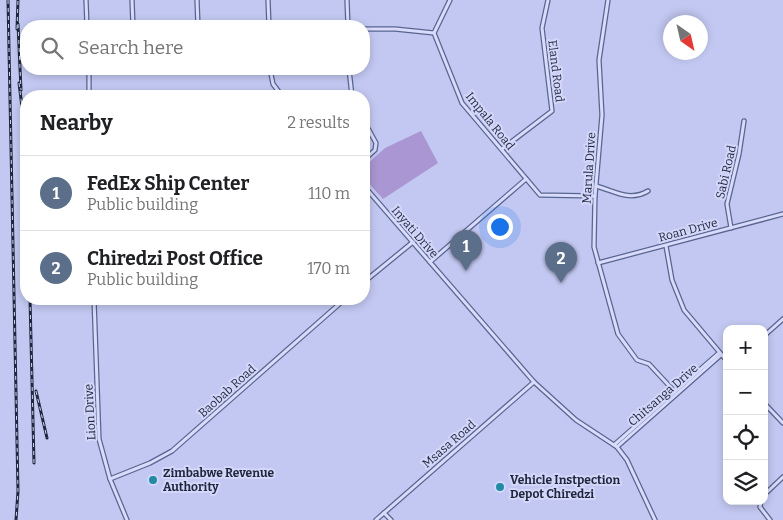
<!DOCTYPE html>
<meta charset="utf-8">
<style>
:root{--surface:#fff;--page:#f6f6f6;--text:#202124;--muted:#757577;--line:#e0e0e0;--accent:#111827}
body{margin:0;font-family:Bitter,serif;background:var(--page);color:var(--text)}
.controls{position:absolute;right:15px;bottom:15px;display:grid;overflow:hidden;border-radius:10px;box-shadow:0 2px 8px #0003}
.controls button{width:45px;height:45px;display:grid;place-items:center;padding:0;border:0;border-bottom:1px solid var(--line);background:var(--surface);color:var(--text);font:25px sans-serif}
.compass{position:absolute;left:663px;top:15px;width:45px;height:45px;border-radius:50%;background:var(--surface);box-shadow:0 2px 8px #0003;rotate:146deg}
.you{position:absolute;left:499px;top:226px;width:18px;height:18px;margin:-12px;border:4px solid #fff;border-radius:50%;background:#1a73e8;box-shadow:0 0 0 8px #1a73e833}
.badge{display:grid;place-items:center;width:32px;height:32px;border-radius:50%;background:var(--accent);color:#fff;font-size:16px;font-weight:700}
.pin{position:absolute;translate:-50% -41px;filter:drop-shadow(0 1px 2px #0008)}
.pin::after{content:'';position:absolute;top:26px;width:18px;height:15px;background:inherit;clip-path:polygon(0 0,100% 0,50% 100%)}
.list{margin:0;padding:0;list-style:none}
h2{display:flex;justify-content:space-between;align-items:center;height:65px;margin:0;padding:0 20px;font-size:21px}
h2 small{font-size:16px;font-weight:400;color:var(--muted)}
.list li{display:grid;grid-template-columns:32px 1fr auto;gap:15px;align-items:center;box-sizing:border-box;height:75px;padding:0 20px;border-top:1px solid var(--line)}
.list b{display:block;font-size:19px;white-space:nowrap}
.list p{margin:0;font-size:16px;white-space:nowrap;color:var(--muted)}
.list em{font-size:16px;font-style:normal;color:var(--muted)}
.icon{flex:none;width:28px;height:28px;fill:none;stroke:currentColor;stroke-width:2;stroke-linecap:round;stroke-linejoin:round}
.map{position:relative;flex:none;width:783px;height:520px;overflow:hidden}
.search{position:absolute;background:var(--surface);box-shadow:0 2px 8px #0003;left:20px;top:20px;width:350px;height:55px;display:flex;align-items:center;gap:12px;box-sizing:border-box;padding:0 18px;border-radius:20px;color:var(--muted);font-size:19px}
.panel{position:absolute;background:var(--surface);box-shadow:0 2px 8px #0003;left:20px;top:90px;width:350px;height:215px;border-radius:20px}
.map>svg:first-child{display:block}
.green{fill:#a996d2}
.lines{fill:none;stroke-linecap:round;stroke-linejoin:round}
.minor-casing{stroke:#58668f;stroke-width:5.5}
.minor{stroke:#d8dbfc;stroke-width:3}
.rail-casing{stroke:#1d273d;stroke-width:3}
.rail{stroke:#d4d7f9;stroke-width:1;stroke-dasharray:4;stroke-linecap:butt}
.poi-dot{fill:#228ba4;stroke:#d4d7f9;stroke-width:2}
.labels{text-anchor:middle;stroke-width:4;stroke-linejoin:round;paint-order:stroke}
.street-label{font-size:12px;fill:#1d273d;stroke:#d4d7f9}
.poi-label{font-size:12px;font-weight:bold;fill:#1d273d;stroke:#d4d7f9;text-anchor:start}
</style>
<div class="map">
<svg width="783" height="520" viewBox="0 0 783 520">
<rect width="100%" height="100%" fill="#c3c8f2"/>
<!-- green -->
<path class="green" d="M421,131L438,163L383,199L364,178V167L385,148Z"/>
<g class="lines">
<!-- minor casing -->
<g class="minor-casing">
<g id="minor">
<path d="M86,0L87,26"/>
<path d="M132,0L133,26"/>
<path d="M197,0L198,26"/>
<path d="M268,0L269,26"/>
<path d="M347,0L348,26"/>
<path d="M450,0L434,33L462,103L540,195L595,196"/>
<path d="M608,0L599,60L602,115L595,196L594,247L618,334L637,360L649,364L675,392"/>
<path d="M364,29H395L434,33"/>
<path d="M89,69V96"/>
<path d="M270,69L273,84L282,96"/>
<path d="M349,69L352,96"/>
<path d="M364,121L376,143L375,150L364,160"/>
<path d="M502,149L552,111L542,28L548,0"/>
<path d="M364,186L534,382L576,420L617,447L627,460L655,520"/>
<path d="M596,186C615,191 629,202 648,191"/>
<path d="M731,228L727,204L739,154L744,121"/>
<path d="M666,246L672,280L684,310L727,361"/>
<path d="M430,262L526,179"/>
<path d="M598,263L783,214"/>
<path d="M364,282L413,242"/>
<path d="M94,299L99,439L110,479L127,520"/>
<path d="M764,336L783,319"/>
<path d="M764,403L783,423"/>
<path d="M614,445L719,353"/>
<path d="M617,447L721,355"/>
<path d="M110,479L150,463L172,451L345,299"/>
<path d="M764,495L783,477"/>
<path d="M761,501L760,507L770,520"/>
<path d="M384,513L391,520"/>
<path d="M376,520L534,382"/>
</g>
</g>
<!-- minor -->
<use href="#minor" class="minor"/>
<!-- rail casing -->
<g class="rail-casing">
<g id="rail">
<path d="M8,0L18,491L16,520"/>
<path d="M18,24L21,90"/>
<path d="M17,29L18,0"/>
<path d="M19,83L22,107L26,115"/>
<path d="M30,299L34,463"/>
<path d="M36,391L47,438"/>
</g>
</g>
<!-- rail -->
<use href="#rail" class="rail"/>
</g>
<!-- markers -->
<g class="poi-dot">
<circle cx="153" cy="480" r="5"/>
<circle cx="500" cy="487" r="5"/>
</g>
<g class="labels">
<!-- street labels -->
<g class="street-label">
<text transform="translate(556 71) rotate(83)" y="4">Eland Road</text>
<text transform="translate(490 121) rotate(51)" y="4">Impala Road</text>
<text transform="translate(589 168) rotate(-86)" y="4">Marula Drive</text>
<text transform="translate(726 172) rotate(-77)" y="4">Sabi Road</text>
<text transform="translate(688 230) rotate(-15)" y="4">Roan Drive</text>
<text transform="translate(415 232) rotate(49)" y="4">Inyati Drive</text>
<text transform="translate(227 391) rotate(-42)" y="4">Baobab Road</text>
<text transform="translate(663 395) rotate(-41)" y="4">Chitsanga Drive</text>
<text transform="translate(90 412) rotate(-93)" y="4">Lion Drive</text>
<text transform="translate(449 444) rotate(-41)" y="4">Msasa Road</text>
</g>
<!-- poi labels -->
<g class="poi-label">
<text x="163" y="477">Zimbabwe Revenue<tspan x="163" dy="14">Authority</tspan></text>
<text x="510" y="484">Vehicle Instpection<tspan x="510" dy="14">Depot Chiredzi</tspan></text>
</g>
</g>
</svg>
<div class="controls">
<button>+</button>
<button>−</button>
<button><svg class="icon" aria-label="locate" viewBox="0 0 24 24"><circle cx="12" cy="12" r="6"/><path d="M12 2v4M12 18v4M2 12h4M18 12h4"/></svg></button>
<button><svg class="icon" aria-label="layers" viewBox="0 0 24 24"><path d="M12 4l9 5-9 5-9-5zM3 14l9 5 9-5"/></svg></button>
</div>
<svg class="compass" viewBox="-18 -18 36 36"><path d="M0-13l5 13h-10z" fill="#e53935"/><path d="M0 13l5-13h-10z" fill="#757577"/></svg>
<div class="you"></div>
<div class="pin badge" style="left:466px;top:271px;background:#5c6f8a">1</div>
<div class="pin badge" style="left:561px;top:283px;background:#5c6f8a">2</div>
<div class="search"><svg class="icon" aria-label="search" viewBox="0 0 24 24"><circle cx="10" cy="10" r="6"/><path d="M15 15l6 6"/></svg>Search here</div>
<section class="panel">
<h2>Nearby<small>2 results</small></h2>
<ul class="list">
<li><span class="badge" style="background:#5c6f8a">1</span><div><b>FedEx Ship Center</b><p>Public building</p></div><em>110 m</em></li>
<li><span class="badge" style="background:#5c6f8a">2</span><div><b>Chiredzi Post Office</b><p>Public building</p></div><em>170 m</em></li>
</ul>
</section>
</div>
